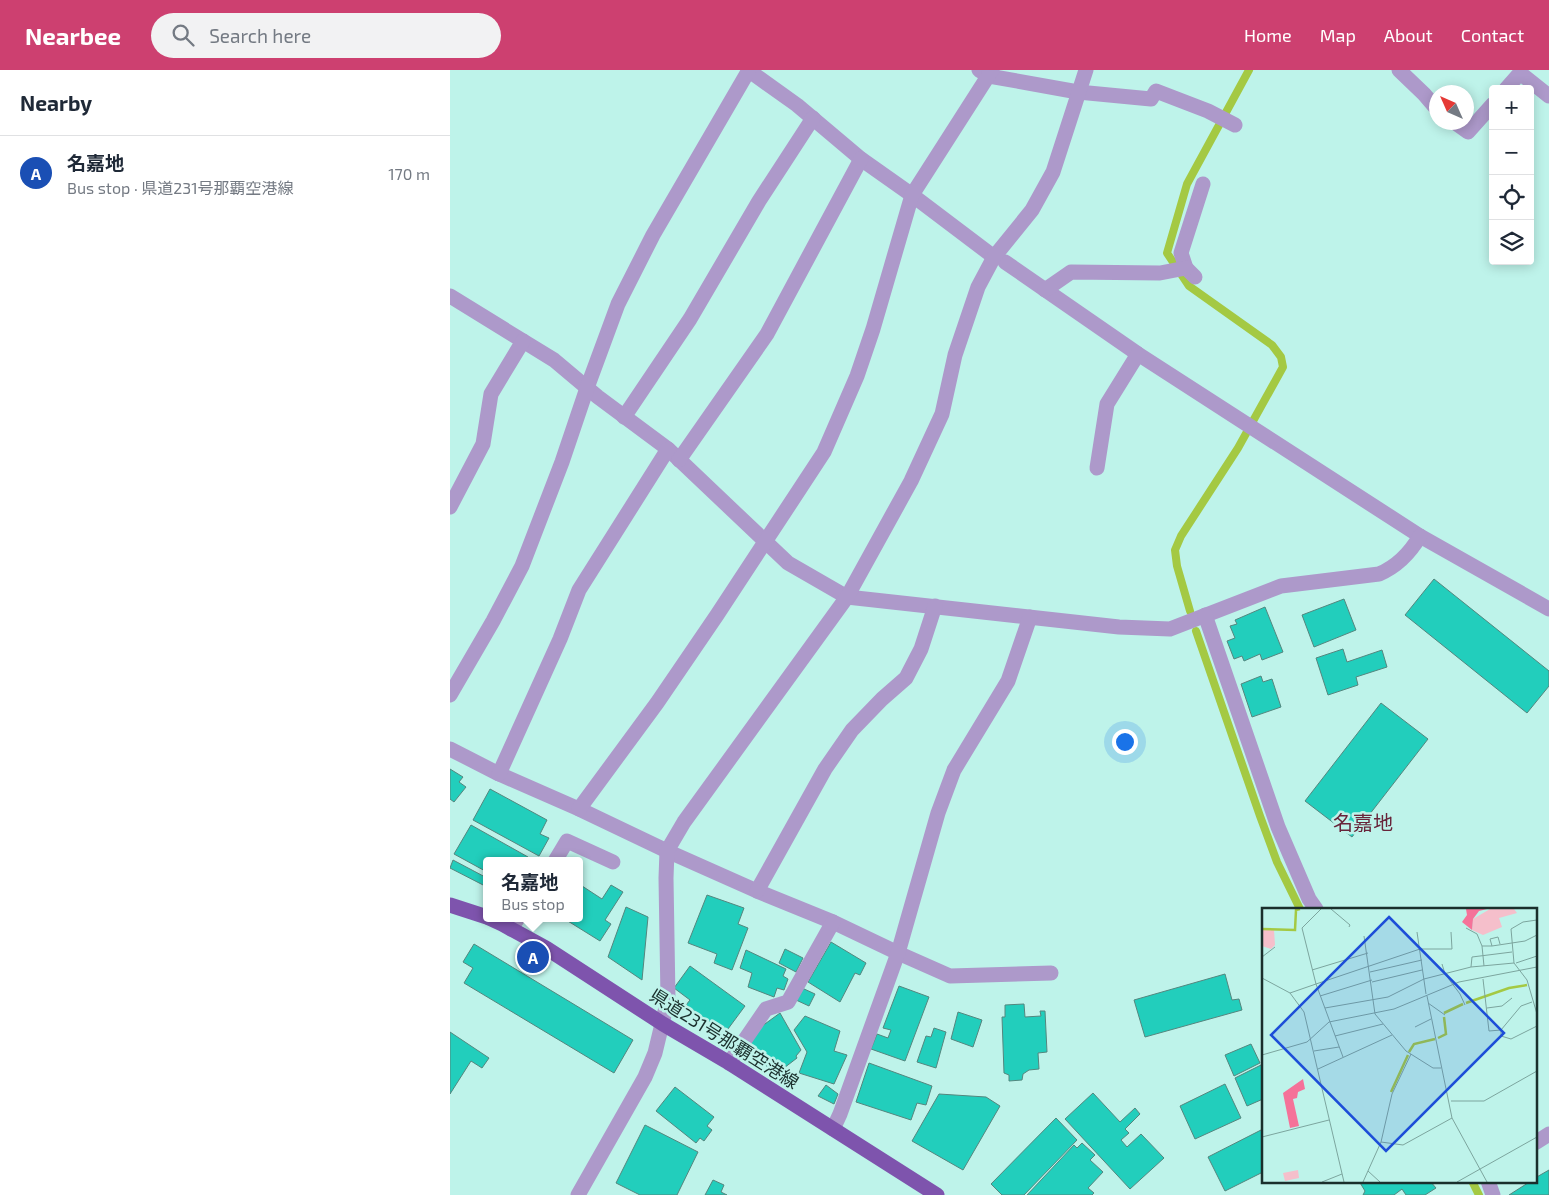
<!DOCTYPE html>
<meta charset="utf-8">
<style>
:root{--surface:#fff;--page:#f2f2f3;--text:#1f2937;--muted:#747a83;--line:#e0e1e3;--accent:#cd4070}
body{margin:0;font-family:"Exo 2","Noto Sans JP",sans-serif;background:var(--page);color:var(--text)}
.controls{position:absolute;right:15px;top:15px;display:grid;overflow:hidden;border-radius:5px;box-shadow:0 2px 12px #0003}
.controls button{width:45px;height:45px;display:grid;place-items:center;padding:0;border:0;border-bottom:1px solid var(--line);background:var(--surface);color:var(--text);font:25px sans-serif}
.compass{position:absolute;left:979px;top:15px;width:45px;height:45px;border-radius:50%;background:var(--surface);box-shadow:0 2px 12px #0003;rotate:315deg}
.you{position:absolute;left:674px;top:671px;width:18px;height:18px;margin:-12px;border:4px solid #fff;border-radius:50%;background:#1a73e8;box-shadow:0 0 0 8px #1a73e833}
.badge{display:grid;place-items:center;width:32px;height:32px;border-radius:50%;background:var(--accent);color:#fff;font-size:16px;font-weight:700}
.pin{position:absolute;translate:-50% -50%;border:2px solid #fff;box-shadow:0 1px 5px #0006}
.popup{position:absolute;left:33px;top:787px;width:100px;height:65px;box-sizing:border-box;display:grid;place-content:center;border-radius:5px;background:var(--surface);filter:drop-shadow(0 1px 4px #0005);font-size:16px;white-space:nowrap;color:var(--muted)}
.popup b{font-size:19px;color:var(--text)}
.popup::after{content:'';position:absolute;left:50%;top:100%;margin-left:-10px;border:10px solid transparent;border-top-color:var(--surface)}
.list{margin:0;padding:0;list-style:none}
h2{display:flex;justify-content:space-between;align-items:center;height:65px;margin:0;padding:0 20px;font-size:21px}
h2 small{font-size:16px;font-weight:400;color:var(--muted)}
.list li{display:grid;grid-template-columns:32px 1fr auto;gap:15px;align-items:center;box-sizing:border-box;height:75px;padding:0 20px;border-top:1px solid var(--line)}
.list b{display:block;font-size:19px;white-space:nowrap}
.list p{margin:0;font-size:16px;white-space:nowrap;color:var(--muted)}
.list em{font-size:16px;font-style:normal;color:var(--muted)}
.icon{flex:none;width:28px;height:28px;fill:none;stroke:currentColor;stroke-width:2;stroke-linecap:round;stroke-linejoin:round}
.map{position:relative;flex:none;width:1099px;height:1125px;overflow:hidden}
header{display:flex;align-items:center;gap:30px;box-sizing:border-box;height:70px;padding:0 25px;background:var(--accent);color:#fff}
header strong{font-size:24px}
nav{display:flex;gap:28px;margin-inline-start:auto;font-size:18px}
.search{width:350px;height:45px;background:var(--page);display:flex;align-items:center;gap:12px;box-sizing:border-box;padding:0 18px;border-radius:28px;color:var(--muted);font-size:19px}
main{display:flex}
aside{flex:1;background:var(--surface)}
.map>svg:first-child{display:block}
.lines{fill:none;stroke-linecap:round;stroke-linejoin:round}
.stream{stroke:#a4c943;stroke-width:8}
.building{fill:#22cebc;stroke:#54867e}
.minor{stroke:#ad99ca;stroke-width:15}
.major{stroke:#7e54ad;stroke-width:15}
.labels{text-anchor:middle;stroke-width:5;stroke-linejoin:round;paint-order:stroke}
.street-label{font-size:18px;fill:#1a2f2c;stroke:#bef3ea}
.quarter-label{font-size:20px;fill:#68243a;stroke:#bef3ea}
.inset-river{fill:none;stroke:#a4c943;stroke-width:2.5}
.inset-road{fill:none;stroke:#7ca59e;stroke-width:1}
.view{fill:#1d4ed8;fill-opacity:0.15;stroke:#1d4ed8;stroke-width:2.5}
.inset-edge{fill:none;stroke:#1a2f2c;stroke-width:2.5}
</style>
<header>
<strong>Nearbee</strong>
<div class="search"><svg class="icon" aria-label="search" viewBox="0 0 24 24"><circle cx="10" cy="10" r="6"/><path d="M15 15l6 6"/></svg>Search here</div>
<nav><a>Home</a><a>Map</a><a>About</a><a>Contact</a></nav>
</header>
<main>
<aside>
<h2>Nearby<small></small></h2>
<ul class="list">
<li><span class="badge" style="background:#1a4fb4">A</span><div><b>名嘉地</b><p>Bus stop · 県道231号那覇空港線</p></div><em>170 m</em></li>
</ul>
</aside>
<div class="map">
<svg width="1099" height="1125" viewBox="0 0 1099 1125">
<rect width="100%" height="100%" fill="#bef3ea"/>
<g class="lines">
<!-- stream -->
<g class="stream">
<path d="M740,541L727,496L725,480L731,466L788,378L833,297L831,287L822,275L739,216L717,183L737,114L799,0"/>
<path d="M746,561L810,746L827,792L850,839"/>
<path d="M1022,1111L1029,1125"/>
</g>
</g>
<!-- building -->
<g class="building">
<path d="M984,509L1099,601V616L1077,643L955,545Z"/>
<path d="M894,529L906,560L864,577L852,545Z"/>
<path d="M815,537L833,582L812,590L810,584L794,591L792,586L784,589L777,571L785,568L780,556L787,554L785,550Z"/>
<path d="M893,579L897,592L932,580L937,597L906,607L908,615L878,625L866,588Z"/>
<path d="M811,606L813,612L822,609L831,637L802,647L791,614Z"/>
<path d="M931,633L978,669L902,767L855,731Z"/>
<path d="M0,699L13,707L9,712L16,717L4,732L0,729Z"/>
<path d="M40,719L97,750L90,764L99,768L89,786L23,750Z"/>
<path d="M21,755L78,787L76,791H37V802L4,784Z"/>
<path d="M3,790L37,808V817L0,798Z"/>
<path d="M129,814L152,829L161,815L173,822L155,850L161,854L150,871L113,848H129Z"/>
<path d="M257,825L294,838L288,854L298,858L282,900L264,893L267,884L238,873Z"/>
<path d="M176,837L198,847L192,910L158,887Z"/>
<path d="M381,872L416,893L410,905L405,903L390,932L358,912Z"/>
<path d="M24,874L183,970L164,1003L14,913L23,898L13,892Z"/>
<path d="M335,879L353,888L346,902L329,893Z"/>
<path d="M296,880L336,899L333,906L338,909L334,920L327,918L324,927L298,917L302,903L290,898Z"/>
<path d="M240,896L295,936L275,963L236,935L240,930L224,918Z"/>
<path d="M775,904L782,930L789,929L792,940L695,967L684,930Z"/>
<path d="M449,916L479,927L455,991L421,979L427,964L438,968L441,960L433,958Z"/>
<path d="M352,918L365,924L359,936L346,930Z"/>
<path d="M574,934L575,947L591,946L590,941H595L597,982L588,983L589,999L579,1000L573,1004L572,1010L559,1011V1005L554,1003L552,947H555V935Z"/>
<path d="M508,942L532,950L523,977L501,969Z"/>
<path d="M330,943L351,980L346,986L347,988L334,998L329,990L318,998L301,973L308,959Z"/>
<path d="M355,946L390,961L384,981L397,985L384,1014L349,1003L357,982L344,960Z"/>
<path d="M484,958L496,962L486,998L467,992L476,966L481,967Z"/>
<path d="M0,962L39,988L32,998L21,991L0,1024Z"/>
<path d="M801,974L810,993L784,1006L775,985Z"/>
<path d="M419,993L482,1016L476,1035L467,1033L461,1050L406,1032Z"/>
<path d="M813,994V1029L797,1036L785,1008Z"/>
<path d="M775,1014L791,1048L745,1069L730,1036Z"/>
<path d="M376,1015L388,1024L384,1034L368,1026Z"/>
<path d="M225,1017L264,1047L257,1056L262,1060L254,1071L250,1068L246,1073L206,1041Z"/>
<path d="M643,1023L670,1052L685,1038L690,1044L675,1059L679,1063L671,1070L677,1077L691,1064L714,1088L680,1119L615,1049Z"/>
<path d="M489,1024L536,1027L550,1036L513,1100L462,1071Z"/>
<path d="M606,1048L627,1070L574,1125H552L541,1114Z"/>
<path d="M195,1055L248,1082L227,1125H190L166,1113Z"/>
<path d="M813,1059V1102L775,1121L758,1087Z"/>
<path d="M632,1073L645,1085L640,1090L653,1102L638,1118L644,1123L642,1125H577L624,1075L627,1078Z"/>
<path d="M1099,1100V1125H1059L1081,1111H1085V1108Z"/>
<path d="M263,1110L274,1115L271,1122L277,1125H255Z"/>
<path d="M909,1111H980L986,1118L975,1125H956L952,1119L944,1125H913L915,1121Z"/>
</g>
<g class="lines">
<!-- minor -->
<g class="minor">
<path d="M298,0L347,35L411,89L462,125L544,187"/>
<path d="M529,0L539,6L628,22L701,29L706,21L758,41L785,55"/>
<path d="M949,0L974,24L986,38"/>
<path d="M1056,19L1070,3L1099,26"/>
<path d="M1004,52L1018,62L1043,34"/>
<path d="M555,192L688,284L970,466L1099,539"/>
<path d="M745,207L736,198L731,183L753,114"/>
<path d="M595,220L621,202L710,203L736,198"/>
<path d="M0,226L104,290L148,327L218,379L338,493L397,527L669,557L720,559L831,516L929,504C948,496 960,483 970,466"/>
<path d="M174,347L240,249L309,131L363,48"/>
<path d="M229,390L317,264L411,89"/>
<path d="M647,398L657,334L688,284"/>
<path d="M0,437L33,374L41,324L73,271"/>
<path d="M755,545L828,757L859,829L866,839"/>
<path d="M0,625L43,551L72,496L112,392L137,318L168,234L203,165L299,0"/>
<path d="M0,679L49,704L129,739L217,781L307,821L383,852L448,883L500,906L601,903"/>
<path d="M49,704L110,569L129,520L218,379"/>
<path d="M129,739L207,633L267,545L374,382L407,306L423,259L462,125L542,0"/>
<path d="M105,791L117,771L163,792"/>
<path d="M307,821L375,699L402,660L432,629L456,608L471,579L485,536"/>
<path d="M61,859L68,848"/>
<path d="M279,993L316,939L338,932L383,852"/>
<path d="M383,1059L390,1044L448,883L488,743L504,700L558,611L580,547"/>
<path d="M1085,1073L1099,1064"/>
<path d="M1038,1111L1043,1125"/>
<path d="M128,1125L195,1007L205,983L218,929L216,808L217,781L234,752L397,527L461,411L492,344L505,285L528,217L544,187L582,140L603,102L636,0"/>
</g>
<!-- major -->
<g class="major">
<path d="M0,835L37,847"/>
<path d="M39,848L52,854L96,878L213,954L276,991L487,1125"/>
</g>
</g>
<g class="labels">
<!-- street labels -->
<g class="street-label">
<text transform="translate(274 969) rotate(32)" y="6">県道231号那覇空港線</text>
</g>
<!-- quarter labels -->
<g class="quarter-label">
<text x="913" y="760">名嘉地</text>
</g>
</g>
<!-- overview -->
<g transform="translate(812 838)">
<rect width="275" height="275" fill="#bef3ea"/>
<path d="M228,1H252L255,5L237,10L240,19L221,27L210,22L211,11ZM6,20L12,22L13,37L9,41L0,38V22ZM36,262L37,270L23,273L21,265Z" fill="#f5bfcb"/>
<path d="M204,1H225L217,3L211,11L210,22L200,14L205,7ZM41,171L43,181L36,184L35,190L31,191L37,218L28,220L21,185Z" fill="#f57299"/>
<path class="inset-river" d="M0,21L33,22L34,2L38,1M204,95L247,80L265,77M182,105L201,96M176,130L184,126L182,109M147,144L152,136L173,131M129,184L146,147"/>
<path class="inset-road" d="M69,1L88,17L87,19M204,20L215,26L220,38M155,24L164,86M102,28L113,106L144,143L171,160H179M238,36L236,29L228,31L230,38L263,33L275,27M0,49L13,39M252,55L249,21L261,14L275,12M254,55L275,48M180,56L183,66L198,86L203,97M222,58L220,38H230M209,59L210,49L250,44M50,62L106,45M108,64L160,52M0,70L28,85L42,104L82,274M221,71L227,123L239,122V128L249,131L275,118M110,74L160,62M28,85L54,76L40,20L59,1M58,88L110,72M165,88L190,210L225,274M166,95L183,107M63,100L126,89L162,71L209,59L252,55L265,72L275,106M225,100L240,98L250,90M153,119L169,111M239,122L259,98L270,94M73,128L121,116M52,143L77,139M0,147L45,134L67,114L132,101L197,74L275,59M81,149L54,76L158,41H190L189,24M56,161L130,127M189,193H222L275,163M0,229L67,212M119,234L141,237L190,210M106,263L118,274M60,274L80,266M101,274L119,234L130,186L149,146M195,274L275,229"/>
<path class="view" d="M127,9L242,125L124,243L9,127Z"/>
<rect width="275" height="275" class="inset-edge"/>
</g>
</svg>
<div class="controls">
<button>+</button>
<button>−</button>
<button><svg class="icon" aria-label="locate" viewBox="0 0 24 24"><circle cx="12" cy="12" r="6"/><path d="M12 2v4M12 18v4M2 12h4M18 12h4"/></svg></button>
<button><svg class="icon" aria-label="layers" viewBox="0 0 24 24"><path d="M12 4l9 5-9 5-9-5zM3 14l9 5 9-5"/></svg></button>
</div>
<svg class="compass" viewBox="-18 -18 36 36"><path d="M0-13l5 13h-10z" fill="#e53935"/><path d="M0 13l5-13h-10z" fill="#747a83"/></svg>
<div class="you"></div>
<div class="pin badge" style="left:83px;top:887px;background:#1a4fb4">A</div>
<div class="popup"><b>名嘉地</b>Bus stop</div>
</div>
</main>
